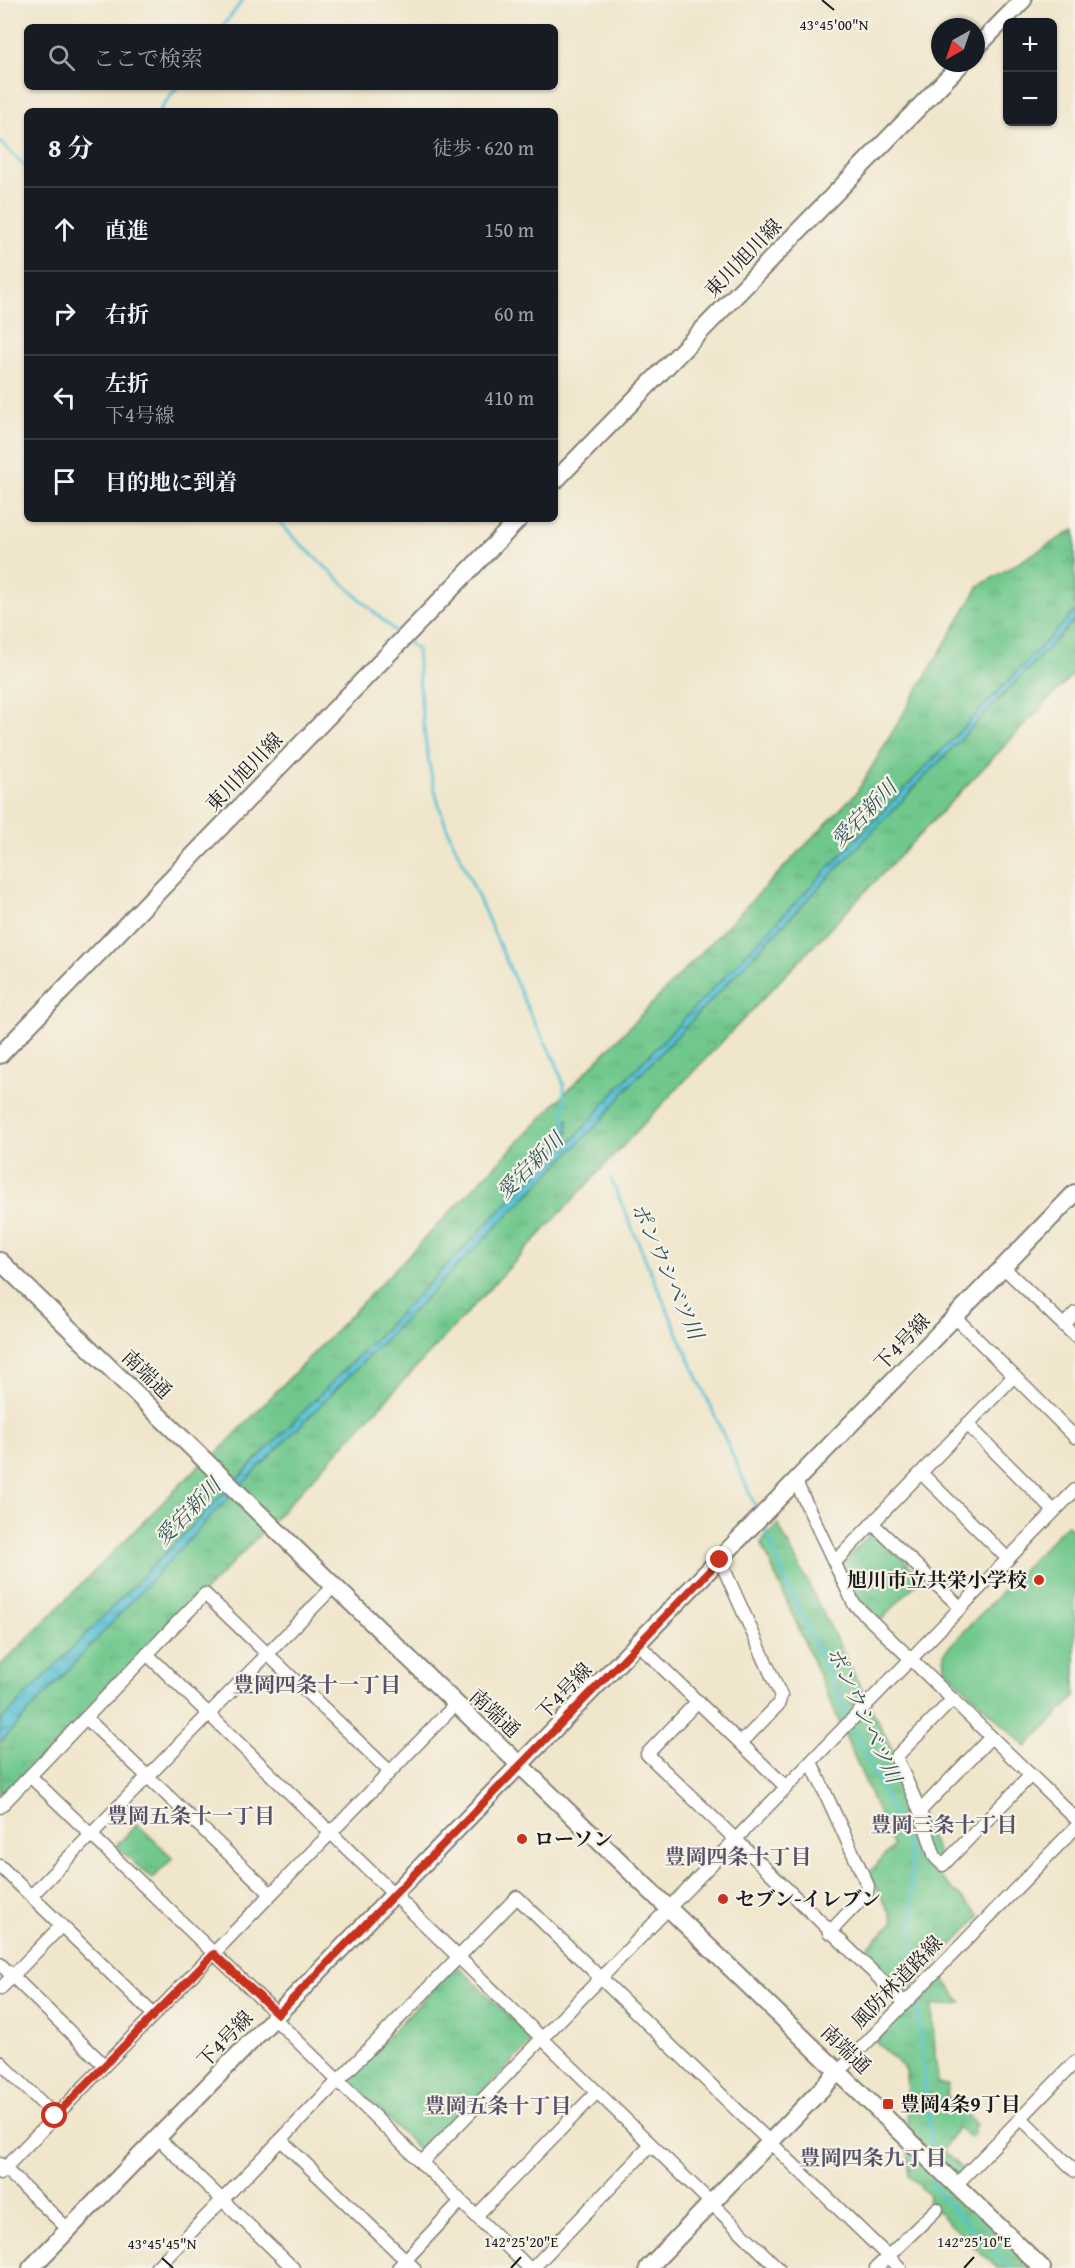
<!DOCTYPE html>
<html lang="ja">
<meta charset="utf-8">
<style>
:root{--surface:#171b24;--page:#20242c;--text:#f1f3f6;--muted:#9ea1a6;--line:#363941}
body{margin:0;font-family:"Gentium Book Plus","Noto Serif JP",serif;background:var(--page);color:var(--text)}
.controls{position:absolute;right:18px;top:18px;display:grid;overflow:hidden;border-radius:9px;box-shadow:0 2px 4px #0004}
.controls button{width:54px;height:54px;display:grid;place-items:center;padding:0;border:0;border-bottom:2px solid var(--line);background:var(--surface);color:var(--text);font:30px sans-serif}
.compass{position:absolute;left:931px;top:18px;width:54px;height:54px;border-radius:50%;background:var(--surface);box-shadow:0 2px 4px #0004;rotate:220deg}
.stop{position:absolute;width:18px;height:18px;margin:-14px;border:4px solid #c8321e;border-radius:50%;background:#fff}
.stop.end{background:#c8321e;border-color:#fff;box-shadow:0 2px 6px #0008}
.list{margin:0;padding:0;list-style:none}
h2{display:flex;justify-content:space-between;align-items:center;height:78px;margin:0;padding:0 24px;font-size:26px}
h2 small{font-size:20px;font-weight:400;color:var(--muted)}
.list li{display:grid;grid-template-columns:39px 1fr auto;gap:18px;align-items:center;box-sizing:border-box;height:84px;padding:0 24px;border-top:2px solid var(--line)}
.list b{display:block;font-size:22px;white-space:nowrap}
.list p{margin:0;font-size:20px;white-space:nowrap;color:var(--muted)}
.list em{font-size:20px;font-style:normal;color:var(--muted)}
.icon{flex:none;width:33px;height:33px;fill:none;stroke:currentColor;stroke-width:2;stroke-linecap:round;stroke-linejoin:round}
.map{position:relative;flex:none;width:1075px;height:2268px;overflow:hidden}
.search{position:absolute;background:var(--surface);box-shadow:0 2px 4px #0004;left:24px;top:24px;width:534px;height:66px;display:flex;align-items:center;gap:15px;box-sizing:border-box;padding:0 21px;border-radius:9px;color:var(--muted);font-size:22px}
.panel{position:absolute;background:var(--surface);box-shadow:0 2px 4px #0004;left:24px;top:108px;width:534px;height:414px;border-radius:9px}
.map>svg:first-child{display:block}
.grass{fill:url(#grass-tufts);stroke:#467254;stroke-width:1.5}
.pitch{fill:#70c88d;stroke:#467254;stroke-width:1.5}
.water{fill:url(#water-waves);stroke:#3a6f78;stroke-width:1.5}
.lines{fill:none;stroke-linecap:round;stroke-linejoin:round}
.stream{stroke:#57c2d3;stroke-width:3}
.street-casing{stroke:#868174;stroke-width:15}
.secondary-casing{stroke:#868174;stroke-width:20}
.street{stroke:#fff;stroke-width:12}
.secondary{stroke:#fff;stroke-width:16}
.route{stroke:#c8321e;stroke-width:8}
.ticks{fill:none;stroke:#1c1c1c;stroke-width:2}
.poi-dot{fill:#c8321e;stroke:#f7f3e8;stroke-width:2}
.labels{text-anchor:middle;stroke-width:4.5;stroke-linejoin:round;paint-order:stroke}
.street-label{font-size:20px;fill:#1c1c1c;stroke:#f7f3e8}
.poi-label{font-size:20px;font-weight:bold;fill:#1c1c1c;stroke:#f7f3e8;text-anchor:start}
.water-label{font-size:21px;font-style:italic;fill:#31565c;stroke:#f7f3e8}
.neighbourhood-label{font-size:21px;font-weight:bold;fill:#575268;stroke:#f7f3e8}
.ticks-label{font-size:15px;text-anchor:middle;fill:#1c1c1c;stroke:#f7f3e8;stroke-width:4.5;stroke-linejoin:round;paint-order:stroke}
</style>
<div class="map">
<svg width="1075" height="2268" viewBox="0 0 1075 2268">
<defs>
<pattern id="grass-tufts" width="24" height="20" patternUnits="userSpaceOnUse" patternTransform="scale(1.5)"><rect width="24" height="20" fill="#70c88d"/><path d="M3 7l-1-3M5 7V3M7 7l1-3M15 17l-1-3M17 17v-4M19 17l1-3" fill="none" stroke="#60ab79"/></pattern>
<pattern id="water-waves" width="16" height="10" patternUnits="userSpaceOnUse" patternTransform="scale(1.5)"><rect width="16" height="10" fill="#57c2d3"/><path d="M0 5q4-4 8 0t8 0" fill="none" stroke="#4ba6b5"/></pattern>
</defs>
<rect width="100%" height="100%" fill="#f7f3e8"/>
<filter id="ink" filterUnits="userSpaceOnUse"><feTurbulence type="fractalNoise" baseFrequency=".0167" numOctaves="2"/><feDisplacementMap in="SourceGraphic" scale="12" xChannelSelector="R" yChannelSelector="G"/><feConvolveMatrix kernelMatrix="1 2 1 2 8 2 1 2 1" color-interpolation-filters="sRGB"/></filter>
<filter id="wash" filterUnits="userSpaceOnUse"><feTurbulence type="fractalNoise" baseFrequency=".008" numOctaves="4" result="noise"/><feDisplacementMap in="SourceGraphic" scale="24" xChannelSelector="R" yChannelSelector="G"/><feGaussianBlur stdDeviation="1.35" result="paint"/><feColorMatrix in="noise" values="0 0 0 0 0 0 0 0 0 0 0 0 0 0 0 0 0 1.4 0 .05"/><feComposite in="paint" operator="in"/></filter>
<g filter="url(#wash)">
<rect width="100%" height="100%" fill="#f0e6cc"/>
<!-- grass -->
<g class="grass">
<path d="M1075,529V672L649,1118L266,1528L0,1803V1666L201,1464L210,1460L857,792L979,586Z"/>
<path d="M778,1524L896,1757L943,1865L937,1874L980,1916L901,1997L859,1956L894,1921L869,1873L893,1846L761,1542Z"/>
<path d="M873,1531L922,1578L879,1622L858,1603L840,1566Z"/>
<path d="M137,1824L173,1858L152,1879L116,1846Z"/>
<path d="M456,1964L534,2040L422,2153L348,2079Z"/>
<path d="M940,1974L962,2003L932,2006L937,2083L948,2084L946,2095L977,2124L972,2129L975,2132L970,2138L957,2127L943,2151L963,2170L956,2185L1042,2268H997L928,2203L929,2195L909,2176L906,2070L875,2041Z"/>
</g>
<!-- pitch -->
<path class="pitch" d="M1067,1524L1075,1532V1697L1026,1747L945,1669L944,1652Z"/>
<!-- water -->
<path class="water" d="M1075,611V620L632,1083L601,1121L212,1515L0,1743V1722L558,1151L560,1127L568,1119L567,1141L569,1144L627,1078Z"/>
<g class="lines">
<!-- stream -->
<g class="stream">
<path d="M222,27L243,0"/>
<path d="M159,111L177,87"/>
<path d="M0,142L27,168"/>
<path d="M277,519L294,538L399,635"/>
<path d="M407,642L417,650C422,719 426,792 459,854L531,1016L556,1062L564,1086L565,1126"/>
<path d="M611,1179L667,1309L758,1512"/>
<path d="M763,1524L786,1581L849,1718"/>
<path d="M852,1724L910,1853L915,1987"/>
<path d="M916,1996L932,2154"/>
<path d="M933,2172L934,2186L941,2197L1011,2268"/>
</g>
</g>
</g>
<g filter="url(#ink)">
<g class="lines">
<!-- street casing -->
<g class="street-casing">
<g id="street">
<path d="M1003,1267L1075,1336"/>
<path d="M955,1317L1075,1437"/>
<path d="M1064,1325L1075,1313"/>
<path d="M967,1424L1054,1511"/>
<path d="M921,1473L1008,1559"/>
<path d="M796,1482L854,1604L1075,1818"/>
<path d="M872,1523L961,1608"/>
<path d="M720,1560L781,1696L778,1705L741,1743"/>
<path d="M835,1562L1014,1376"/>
<path d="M638,1644L786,1787"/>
<path d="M147,1654L778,2268"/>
<path d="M953,1699L896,1757L920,1811L935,1857L943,1865L1031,1775"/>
<path d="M698,1701L647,1754L905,2003"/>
<path d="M86,1718L270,1893"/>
<path d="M811,1762L868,1886L867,1893L829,1933"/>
<path d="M30,1776L278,2015"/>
<path d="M0,1807L205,1594L389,1771"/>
<path d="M920,1811L991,1737"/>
<path d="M0,1866L153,2014"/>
<path d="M31,1896L334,1586"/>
<path d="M0,1964L104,2065"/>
<path d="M0,1989L61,1926"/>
<path d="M274,2018L529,2268"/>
<path d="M0,2062L55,2116"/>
<path d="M839,2071L1075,1828"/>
<path d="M1021,2118L1075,2171"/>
<path d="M158,2138L293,2268"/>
<path d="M281,2140L414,2268"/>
<path d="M421,2163L1075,1490"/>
<path d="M0,2164L68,2229"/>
<path d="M0,2173L456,1704"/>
<path d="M956,2185L1075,2062"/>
<path d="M476,2216L597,2092"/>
<path d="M156,2268L517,1897L900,2268"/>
<path d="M398,2268L460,2202"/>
<path d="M533,2268L651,2145"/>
<path d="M876,2268L937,2209"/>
</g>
</g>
<!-- secondary casing -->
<g class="secondary-casing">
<g id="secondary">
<path d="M976,48L1023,0"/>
<path d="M555,481L962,63"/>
<path d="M0,1055L519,519"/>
<path d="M0,1261L334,1586L1042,2268"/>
<path d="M31,2268L1075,1193"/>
<path d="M648,2268L839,2071"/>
</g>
</g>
<!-- street -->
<use href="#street" class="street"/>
<!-- secondary -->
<use href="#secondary" class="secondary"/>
</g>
</g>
<g class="lines" filter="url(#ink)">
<!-- route -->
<path class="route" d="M55,2116L214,1954L278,2014L720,1560"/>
</g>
<!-- ticks -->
<path class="ticks" d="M822,0L834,10M162,2258L173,2268M511,2268L521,2257M964,2268L974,2257"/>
<!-- markers -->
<g class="poi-dot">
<circle cx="1039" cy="1580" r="6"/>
<circle cx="522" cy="1839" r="6"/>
<circle cx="723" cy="1899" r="6"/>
<rect x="882" y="2098" width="12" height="12" rx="3"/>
</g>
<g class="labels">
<!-- street labels -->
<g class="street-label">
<text transform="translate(743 258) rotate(-46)" y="7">東川旭川線</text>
<text transform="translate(244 772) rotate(-46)" y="7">東川旭川線</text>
<text transform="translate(902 1342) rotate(-46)" y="7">下4号線</text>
<text transform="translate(147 1374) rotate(44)" y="7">南端通</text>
<text transform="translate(564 1691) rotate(-46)" y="7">下4号線</text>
<text transform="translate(495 1713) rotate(43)" y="7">南端通</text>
<text transform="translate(897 1982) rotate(-46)" y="7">風防林道路線</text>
<text transform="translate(225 2039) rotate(-46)" y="7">下4号線</text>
<text transform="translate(846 2049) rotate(44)" y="7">南端通</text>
</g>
<!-- poi labels -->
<g class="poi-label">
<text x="1027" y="1587" text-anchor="end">旭川市立共栄小学校</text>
<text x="534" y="1846">ローソン</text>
<text x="735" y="1906">セブン-イレブン</text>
<text x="900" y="2111">豊岡4条9丁目</text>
</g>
<!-- water labels -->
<g class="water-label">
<text transform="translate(864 814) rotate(-46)" y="7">愛宕新川</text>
<text transform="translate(530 1166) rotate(-45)" y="7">愛宕新川</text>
<text transform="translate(667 1271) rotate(66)" y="7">ポンウシベツ川</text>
<text transform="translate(188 1512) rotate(-46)" y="7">愛宕新川</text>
<text transform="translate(864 1715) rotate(65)" y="7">ポンウシベツ川</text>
</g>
<!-- neighbourhood labels -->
<g class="neighbourhood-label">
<text x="317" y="1692">豊岡四条十一丁目</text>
<text x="191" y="1823">豊岡五条十一丁目</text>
<text x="944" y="1832">豊岡三条十丁目</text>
<text x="738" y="1864">豊岡四条十丁目</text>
<text x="498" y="2113">豊岡五条十丁目</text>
<text x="873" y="2165">豊岡四条九丁目</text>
</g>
</g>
<g class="ticks-label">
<text x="834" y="30">43°45'00"N</text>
<text x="521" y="2247">142°25'20"E</text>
<text x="974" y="2247">142°25'10"E</text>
<text x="162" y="2249">43°45'45"N</text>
</g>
</svg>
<div class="controls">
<button>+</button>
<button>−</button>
</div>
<svg class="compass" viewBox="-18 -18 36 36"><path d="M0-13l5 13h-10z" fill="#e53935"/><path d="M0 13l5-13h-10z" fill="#9ea1a6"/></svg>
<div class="stop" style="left:55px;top:2116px"></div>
<div class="stop end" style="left:720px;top:1560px"></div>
<div class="search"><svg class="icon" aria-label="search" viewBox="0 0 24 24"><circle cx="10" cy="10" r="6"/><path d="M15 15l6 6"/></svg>ここで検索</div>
<section class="panel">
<h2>8 分<small>徒歩 · 620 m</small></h2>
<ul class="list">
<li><svg class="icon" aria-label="ahead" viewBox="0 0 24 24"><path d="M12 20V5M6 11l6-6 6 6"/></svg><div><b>直進</b></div><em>150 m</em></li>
<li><svg class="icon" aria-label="right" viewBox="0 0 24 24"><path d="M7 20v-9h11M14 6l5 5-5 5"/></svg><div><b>右折</b></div><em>60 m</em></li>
<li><svg class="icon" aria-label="left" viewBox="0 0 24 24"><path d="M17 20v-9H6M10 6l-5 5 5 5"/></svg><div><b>左折</b><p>下4号線</p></div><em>410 m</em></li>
<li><svg class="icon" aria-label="arrive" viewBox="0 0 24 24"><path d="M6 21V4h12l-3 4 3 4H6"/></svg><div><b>目的地に到着</b></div></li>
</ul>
</section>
</div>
